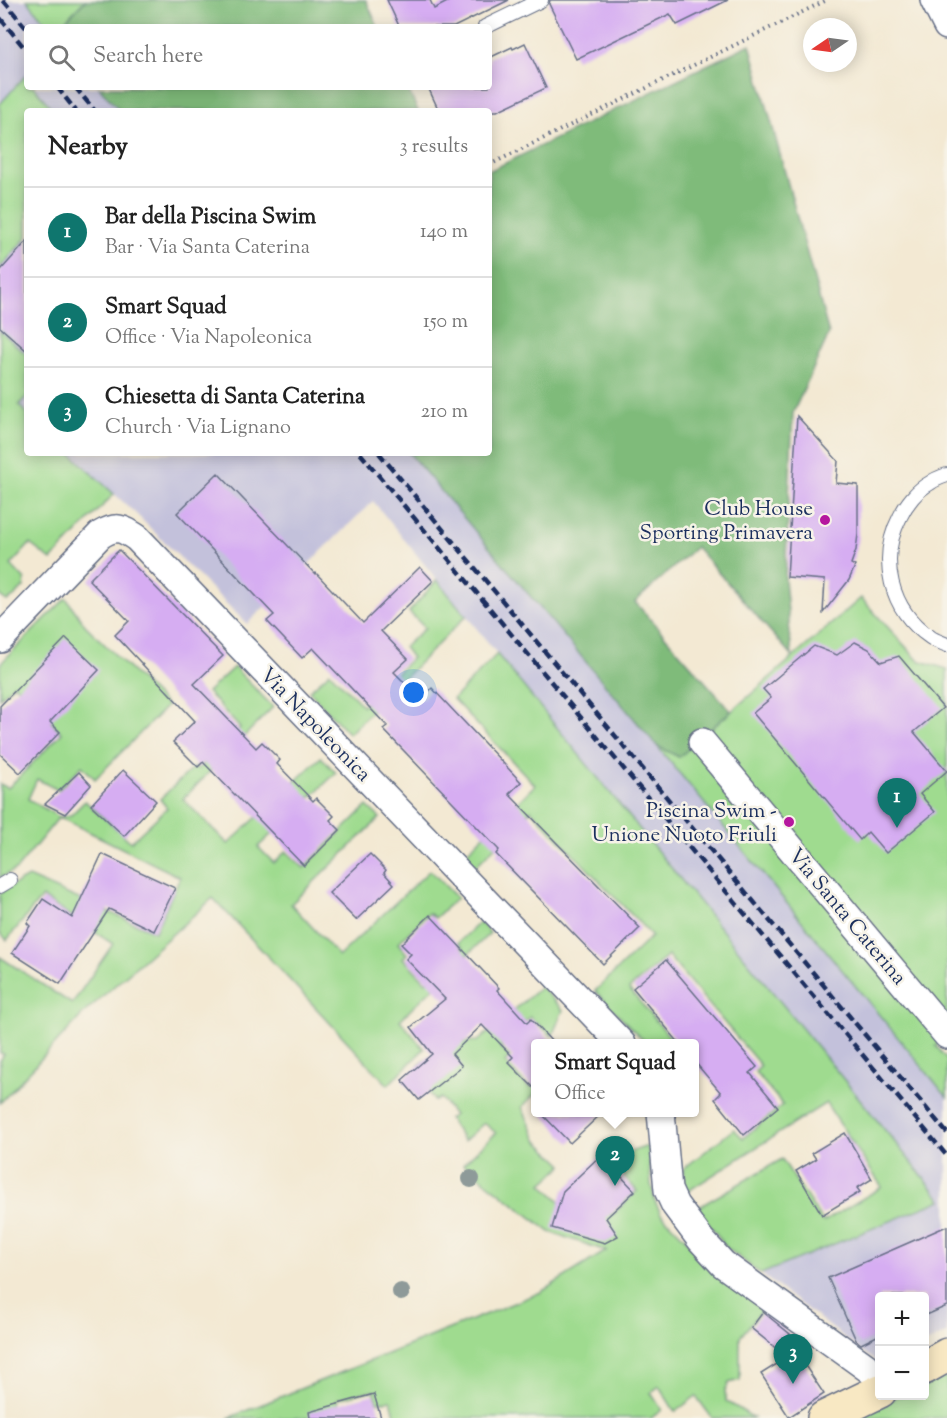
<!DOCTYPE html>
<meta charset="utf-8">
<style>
:root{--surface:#fff;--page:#f6f6f6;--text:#222;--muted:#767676;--line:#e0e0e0;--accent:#0f766e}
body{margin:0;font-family:"Sorts Mill Goudy",serif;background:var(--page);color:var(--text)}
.controls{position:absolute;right:18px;bottom:18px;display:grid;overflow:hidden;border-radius:6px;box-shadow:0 3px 15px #0003}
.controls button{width:54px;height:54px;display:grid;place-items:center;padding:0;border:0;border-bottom:2px solid var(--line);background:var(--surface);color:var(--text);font:30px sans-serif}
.compass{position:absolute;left:803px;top:18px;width:54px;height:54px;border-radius:50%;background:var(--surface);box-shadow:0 3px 15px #0003;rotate:257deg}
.you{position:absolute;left:414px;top:693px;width:21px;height:21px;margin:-15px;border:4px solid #fff;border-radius:50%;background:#1a73e8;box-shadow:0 0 0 9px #1a73e833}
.badge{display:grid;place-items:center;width:39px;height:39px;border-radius:50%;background:var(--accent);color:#fff;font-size:20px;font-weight:700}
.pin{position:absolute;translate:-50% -50px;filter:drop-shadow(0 2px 3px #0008)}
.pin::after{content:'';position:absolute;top:32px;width:21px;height:18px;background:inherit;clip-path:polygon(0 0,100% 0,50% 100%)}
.popup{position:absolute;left:531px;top:1039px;width:168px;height:78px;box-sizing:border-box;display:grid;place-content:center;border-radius:6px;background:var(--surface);filter:drop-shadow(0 2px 4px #0005);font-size:20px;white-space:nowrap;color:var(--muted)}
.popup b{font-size:22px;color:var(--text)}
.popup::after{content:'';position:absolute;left:50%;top:100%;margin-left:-12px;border:12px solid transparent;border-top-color:var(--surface)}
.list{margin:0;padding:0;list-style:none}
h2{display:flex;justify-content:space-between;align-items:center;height:78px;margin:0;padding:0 24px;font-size:26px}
h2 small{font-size:20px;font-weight:400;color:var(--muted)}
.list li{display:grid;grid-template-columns:39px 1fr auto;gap:18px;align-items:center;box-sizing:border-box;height:90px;padding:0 24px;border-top:2px solid var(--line)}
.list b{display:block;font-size:22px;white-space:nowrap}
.list p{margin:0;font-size:20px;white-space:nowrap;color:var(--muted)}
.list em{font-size:20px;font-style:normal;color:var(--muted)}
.icon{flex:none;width:33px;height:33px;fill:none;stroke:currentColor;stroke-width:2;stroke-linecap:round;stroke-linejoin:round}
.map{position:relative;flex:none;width:947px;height:1418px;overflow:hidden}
.search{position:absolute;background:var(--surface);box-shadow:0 3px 15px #0003;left:24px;top:24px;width:468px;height:66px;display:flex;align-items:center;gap:15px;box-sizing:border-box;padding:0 21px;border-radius:6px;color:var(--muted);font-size:22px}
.panel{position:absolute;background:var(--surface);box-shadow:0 3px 15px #0003;left:24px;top:108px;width:468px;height:348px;border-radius:6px}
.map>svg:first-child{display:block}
.industrial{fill:#c3c1db}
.green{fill:#9fdb8f;stroke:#5d8576;stroke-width:1.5}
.forest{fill:#7fbb7a;stroke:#4d756c;stroke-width:1.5}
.building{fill:#d6adf2}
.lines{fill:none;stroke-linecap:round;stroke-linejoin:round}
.lane-casing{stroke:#677087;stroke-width:16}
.street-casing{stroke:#677087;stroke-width:30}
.secondary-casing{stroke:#677087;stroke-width:36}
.path{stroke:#677087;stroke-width:4;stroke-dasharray:1.5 4.5;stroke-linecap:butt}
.lane{stroke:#fff;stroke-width:14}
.street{stroke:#fff;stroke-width:27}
.secondary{stroke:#f8e8c3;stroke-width:33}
.rail{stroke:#1b2f5e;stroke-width:4.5;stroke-dasharray:9 4.5;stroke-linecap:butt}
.tree{fill:#8e9a99}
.poi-dot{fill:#b5179e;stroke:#f7f3e8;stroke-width:2}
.labels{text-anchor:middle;stroke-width:5;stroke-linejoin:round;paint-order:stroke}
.poi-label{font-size:21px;fill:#1b2f5e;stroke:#f7f3e8;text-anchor:end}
.street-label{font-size:21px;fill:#1b2f5e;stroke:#f7f3e8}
</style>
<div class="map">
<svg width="947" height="1418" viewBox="0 0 947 1418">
<rect width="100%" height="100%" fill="#f7f3e8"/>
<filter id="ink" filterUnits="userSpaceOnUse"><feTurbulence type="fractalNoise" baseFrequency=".0167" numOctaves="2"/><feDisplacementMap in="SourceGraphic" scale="12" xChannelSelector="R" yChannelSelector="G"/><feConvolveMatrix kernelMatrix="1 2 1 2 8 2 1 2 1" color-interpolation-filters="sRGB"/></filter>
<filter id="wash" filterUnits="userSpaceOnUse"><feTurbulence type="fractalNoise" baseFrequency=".008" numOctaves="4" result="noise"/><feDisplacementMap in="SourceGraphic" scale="24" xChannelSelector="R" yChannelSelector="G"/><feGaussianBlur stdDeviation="1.35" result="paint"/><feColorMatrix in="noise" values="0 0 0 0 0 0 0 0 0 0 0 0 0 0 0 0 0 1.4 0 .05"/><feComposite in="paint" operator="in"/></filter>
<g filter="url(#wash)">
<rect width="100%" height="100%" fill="#f3e9d3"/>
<!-- industrial -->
<g class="industrial">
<path d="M0,0H27L49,27H27V87H99L120,111H27V413L0,388Z"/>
<path d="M70,453H409L657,746L947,1097V1333L925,1344L924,1296H880L879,1364L761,1274L941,1200L373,501L247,624L135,513Z"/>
</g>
<!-- green -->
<g class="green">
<path d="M27,0H85L59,27H49Z"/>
<path d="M25,76L27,78V87H34L54,111H27V237L0,268V104Z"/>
<path d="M0,331L27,355V396L19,405L27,413V453H70L114,494L51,560L30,544L11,565L25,580L24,587L14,597L7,601L0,596Z"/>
<path d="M437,580L466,616L349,734L309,691L330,672L363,706L412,658L404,647L425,628L409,612Z"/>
<path d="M66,598L85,625L167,706L95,779L82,766L58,790L37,779L28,799L59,817L71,815L85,801L131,842L167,808L160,799L194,767L198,769L240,728L207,692L234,667L273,707L183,799L228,844L321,757L336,773L258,847L274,863L286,851L304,868L367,806L380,818L291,904L339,956L430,870L457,898L435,918L429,913L398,943L407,954L403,958L426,982L463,948L458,943L480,922L490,933L400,1020L424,1049L388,1085L213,898L85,1012L0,1103V1061L4,1054L0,1053V957L72,1004L113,944L42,897L7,940L0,933V895L4,890L28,877L155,932L180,877L59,817L17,869L0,878V784L8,788L62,733L14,684L0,698V664Z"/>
<path d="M861,598L918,660L947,669V1035L936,1046L947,1059V1097L657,746L679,757Z"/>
<path d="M497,654L942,1200L761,1274L727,1248L697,1208L782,1159L823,1222L882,1187L826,1103L685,1193L683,1169L734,1129L743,1138L783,1105L755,1072L761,1066L668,956L629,989L674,1042L663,1043H646L595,991L652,936L531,810L474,868L463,856L535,785L453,699Z"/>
<path d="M541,987L563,1010L552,1036L530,1017L500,1047L510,1057L505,1062L529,1088L535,1082V1094L522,1107L537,1140L563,1165L542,1184L591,1230L609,1213L612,1215L637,1191L609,1159L648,1146L651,1184L655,1201L661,1214L721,1275L763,1309L740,1337V1380L729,1383L725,1391L726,1401L754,1418H712L696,1396L675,1412L659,1386L651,1393L662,1410L651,1418H396L391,1400L378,1402L374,1390L337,1399L340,1412L316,1418H228L541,1292L606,1251L550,1232L463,1164L496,1133L484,1123L464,1141L449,1119L454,1115L441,1098L435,1101L427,1090L435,1083L419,1065L448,1043L478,1041Z"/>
<path d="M947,1372V1418H851L898,1396H924L925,1383Z"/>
</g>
<!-- forest -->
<g class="forest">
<path d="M86,0H366L378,27H59Z"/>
<path d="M750,44L829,334L793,413L785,579L792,656L696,547L635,602L731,711L679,757L657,746L409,453H489V171Z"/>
<path d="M99,87H407L418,111H120Z"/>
</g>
<g id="blocks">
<!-- building -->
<g class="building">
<path d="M387,0H430L434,9L451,0H509L454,27H397L399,26Z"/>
<path d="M550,0H728L677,25L670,14L576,59L549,4Z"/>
<path d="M525,43L546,88L497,111H439L428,87H489V58L512,47L513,49Z"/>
<path d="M27,241V351L0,327V271Z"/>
<path d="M797,416L838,461L836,483L858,485V534L856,550L851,564L855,566L849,580L823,613L825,580L787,577Z"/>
<path d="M218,473L315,574L316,573L363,623L420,567L433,581L381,631L408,659L394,672L421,699L432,688L521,782L509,794L640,928L603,964L496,854L499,850L383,729L387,726L313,648L302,658L267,621L274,615L177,513Z"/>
<path d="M119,550L223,656L194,684L256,748L262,742L280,760L277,764L313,801L316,798L334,816L330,820L340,830L304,866L203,762L198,767L173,742L195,721L115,635L129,621L89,580Z"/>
<path d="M66,638L99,670L50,722L60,732L20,773L0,754V706Z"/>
<path d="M855,642L869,649L881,662L899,656L943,708L914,732L947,771L920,794L935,812L886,853L868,832L860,840L753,713L771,698L763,689L814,646L837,655Z"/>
<path d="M123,770L156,801L124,836L91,805Z"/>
<path d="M79,772L91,785L65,814L45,804Z"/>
<path d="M102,854L175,888L154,931L109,909L60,984L12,953L30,926L27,923L43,899L72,918Z"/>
<path d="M370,854L386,870L384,873L394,884L356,920L329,893Z"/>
<path d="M430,915L499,988L497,990L527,1023L531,1019L554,1044H536V1090L508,1062L513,1057L482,1025L452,1054L462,1066L419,1100L402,1080L432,1054L411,1027L445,999L406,959L411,954L401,944Z"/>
<path d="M666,960L757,1067L750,1073L778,1107L744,1135L715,1099L721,1093L694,1061V1044H680L633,988Z"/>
<path d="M541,1113H602L570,1143Z"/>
<path d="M845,1133L872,1179L857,1188L860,1192L822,1215L796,1171L816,1159L812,1153Z"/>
<path d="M601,1155L635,1191L606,1218L618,1236L605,1243L552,1228L563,1191Z"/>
<path d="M947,1226V1306L924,1316V1296H879V1335L861,1344L856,1340L828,1278Z"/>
<path d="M763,1312L790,1334L778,1350L751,1328Z"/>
<path d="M796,1352L824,1394L789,1417L761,1374Z"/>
<path d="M374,1394L381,1418H310L309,1412Z"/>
</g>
</g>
</g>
<g filter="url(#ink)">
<use href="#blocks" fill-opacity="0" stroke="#677087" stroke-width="1.5"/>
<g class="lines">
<!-- lane casing -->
<g class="lane-casing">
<g id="lane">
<path d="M485,27L541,0"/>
<path d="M947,475C941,477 935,479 930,483C917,490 906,504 900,517C878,559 890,610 930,637C935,641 941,642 947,645"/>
<path d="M0,886L10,880"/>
</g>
</g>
<!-- street casing -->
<g class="street-casing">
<g id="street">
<path d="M934,0L947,26"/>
<path d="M0,639L100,535C117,525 122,528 137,538L622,1044"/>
<path d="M702,742L947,1035"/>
<path d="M661,1112L668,1190L675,1205L701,1240L723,1264L880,1377"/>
</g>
</g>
<!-- secondary casing -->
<g class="secondary-casing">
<g id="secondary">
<path d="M924,1368L947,1355"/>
<path d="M824,1418L880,1391"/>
</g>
</g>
<!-- path -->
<path class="path" d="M489,165L827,0"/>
<!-- lane -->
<use href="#lane" class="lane"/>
<!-- street -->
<use href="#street" class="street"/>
<!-- secondary -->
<use href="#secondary" class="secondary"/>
<!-- rail -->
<g class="rail">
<path d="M3,0L27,29"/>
<path d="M0,18L27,51"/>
<path d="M57,87L76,111"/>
<path d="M75,87L95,111"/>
<path d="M360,453L947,1156"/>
<path d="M379,453L947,1133"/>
</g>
</g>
<!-- trees -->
<g class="tree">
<circle cx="471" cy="1179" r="9"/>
<circle cx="401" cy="1292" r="9"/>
</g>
</g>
<!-- markers -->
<g class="poi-dot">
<circle cx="825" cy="520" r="6"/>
<circle cx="789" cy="822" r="6"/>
</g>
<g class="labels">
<!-- poi labels -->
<g class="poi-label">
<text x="813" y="515">Club House<tspan x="813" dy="24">Sporting Primavera</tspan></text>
<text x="777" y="817">Piscina Swim -<tspan x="777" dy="24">Unione Nuoto Friuli</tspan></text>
</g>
<!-- street labels -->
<g class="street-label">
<text transform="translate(316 724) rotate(46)" y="7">Via Napoleonica</text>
<text transform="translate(848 916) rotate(50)" y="7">Via Santa Caterina</text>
</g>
</g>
</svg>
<div class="controls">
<button>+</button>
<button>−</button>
</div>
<svg class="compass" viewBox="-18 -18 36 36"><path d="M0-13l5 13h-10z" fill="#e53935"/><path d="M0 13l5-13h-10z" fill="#767676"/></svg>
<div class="you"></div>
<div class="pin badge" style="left:897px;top:828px">1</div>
<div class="pin badge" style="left:615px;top:1186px">2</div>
<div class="popup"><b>Smart Squad</b>Office</div>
<div class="pin badge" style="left:793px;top:1384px">3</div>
<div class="search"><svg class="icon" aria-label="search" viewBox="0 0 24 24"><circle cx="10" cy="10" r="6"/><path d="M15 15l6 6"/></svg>Search here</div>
<section class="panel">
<h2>Nearby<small>3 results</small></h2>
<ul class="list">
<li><span class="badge">1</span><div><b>Bar della Piscina Swim</b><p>Bar · Via Santa Caterina</p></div><em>140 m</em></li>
<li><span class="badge">2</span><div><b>Smart Squad</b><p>Office · Via Napoleonica</p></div><em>150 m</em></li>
<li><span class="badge">3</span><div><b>Chiesetta di Santa Caterina</b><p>Church · Via Lignano</p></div><em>210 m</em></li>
</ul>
</section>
</div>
